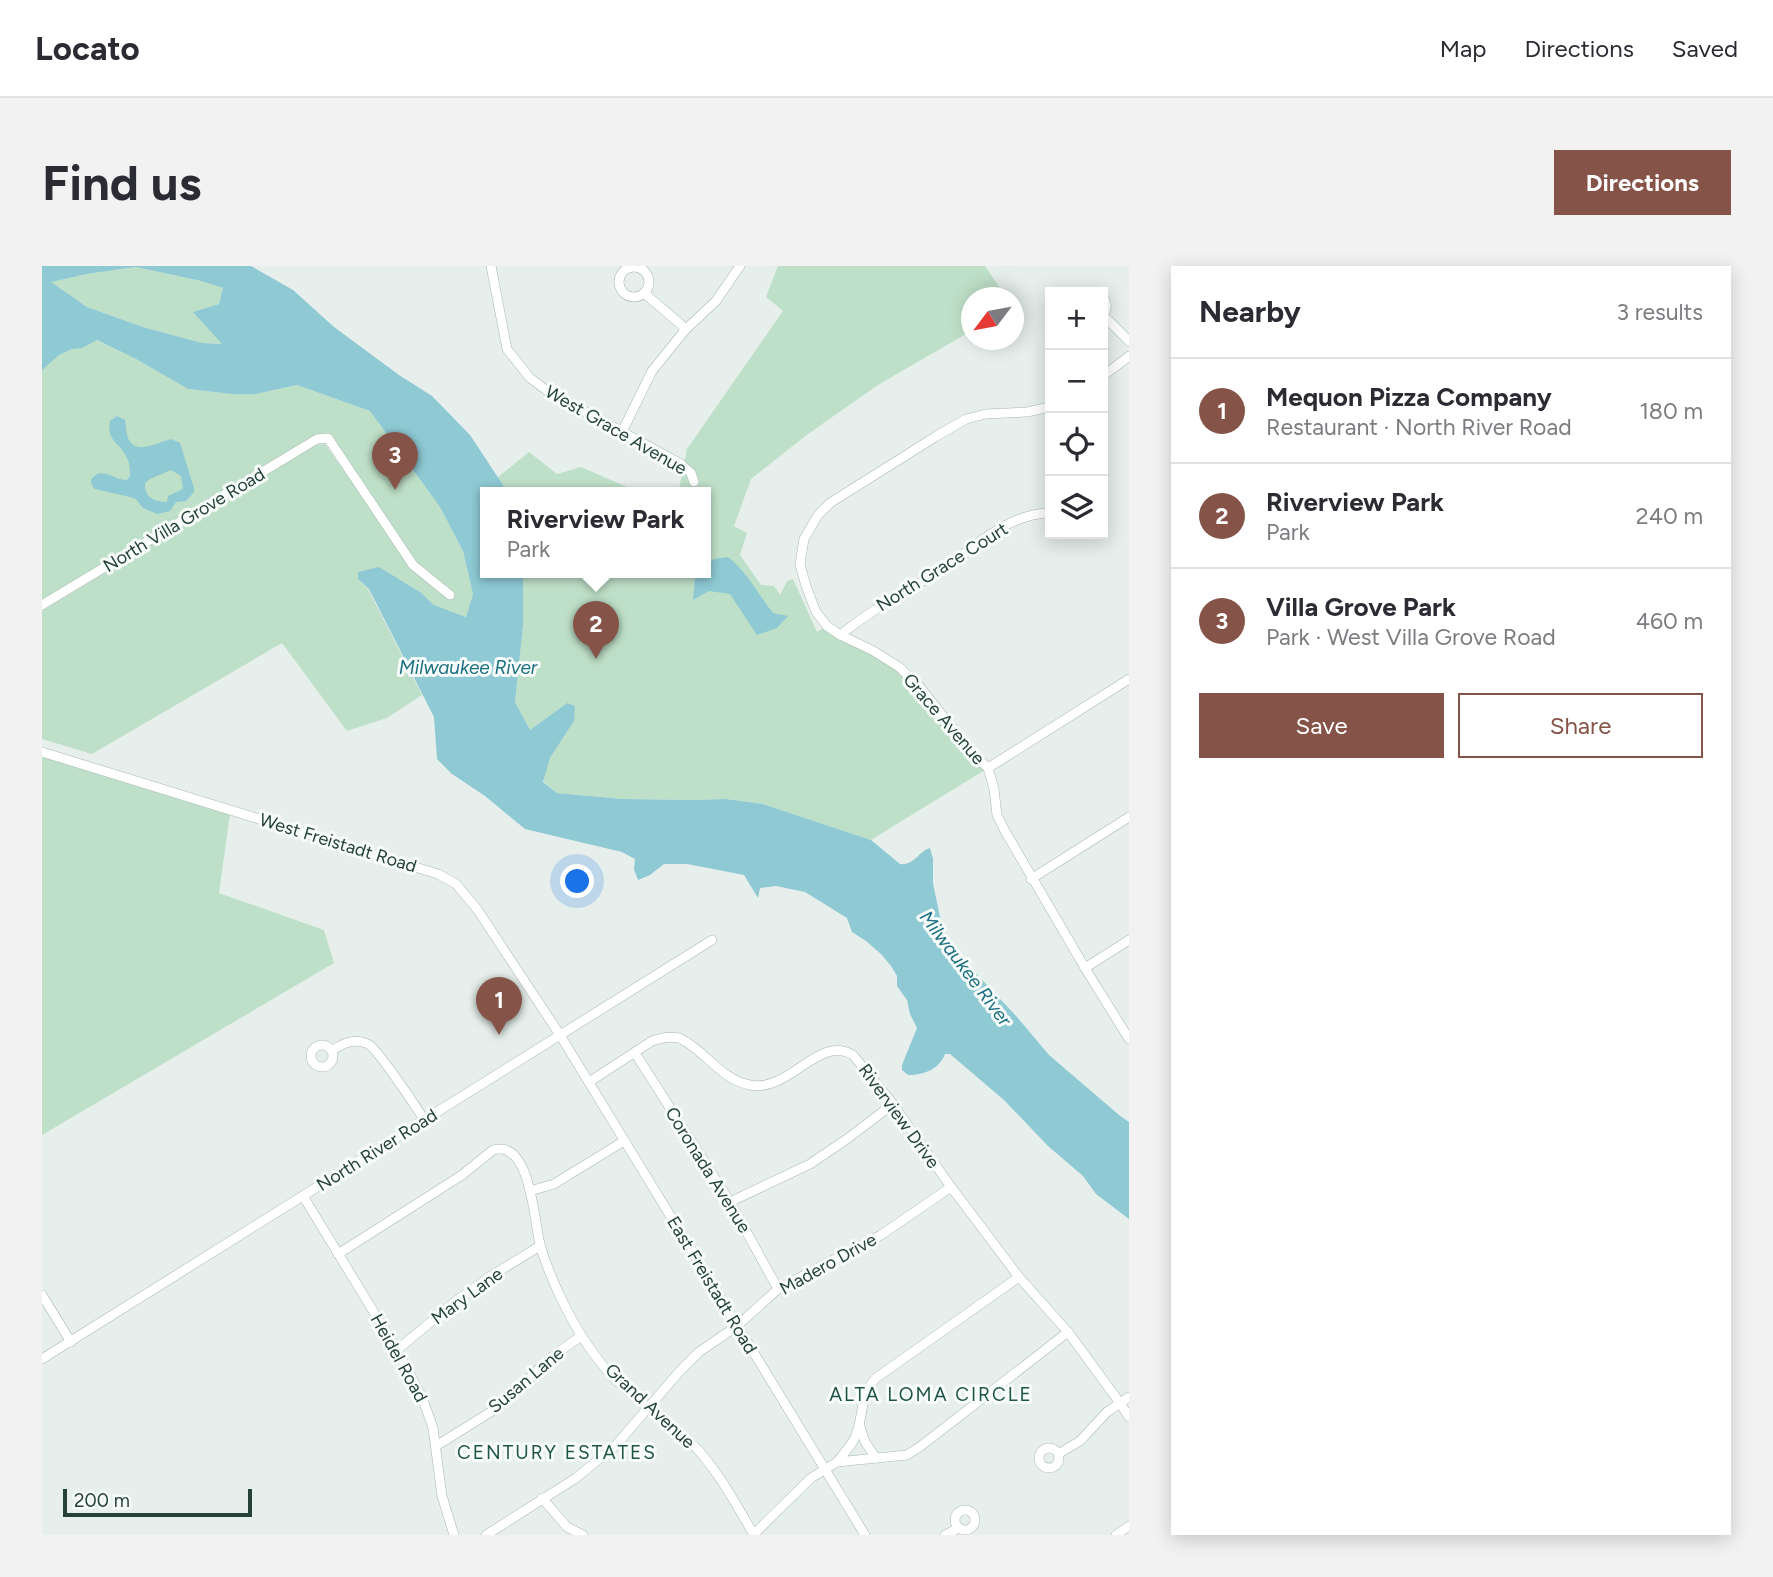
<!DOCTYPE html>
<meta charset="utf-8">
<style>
:root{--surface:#fff;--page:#f2f2f3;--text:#2b2b33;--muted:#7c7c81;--line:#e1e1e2;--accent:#855347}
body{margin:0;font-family:Figtree,sans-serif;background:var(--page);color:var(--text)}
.controls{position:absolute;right:21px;top:21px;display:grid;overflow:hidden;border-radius:0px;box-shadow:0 4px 18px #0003}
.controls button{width:63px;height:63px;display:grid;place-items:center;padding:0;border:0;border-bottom:2px solid var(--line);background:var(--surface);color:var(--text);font:35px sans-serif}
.compass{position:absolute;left:919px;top:21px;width:63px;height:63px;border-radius:50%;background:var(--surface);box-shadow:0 4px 18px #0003;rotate:238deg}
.scale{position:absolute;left:21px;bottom:18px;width:189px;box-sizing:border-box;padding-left:7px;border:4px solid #24423a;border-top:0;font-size:19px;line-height:24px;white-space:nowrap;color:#24423a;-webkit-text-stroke:5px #f7fbf9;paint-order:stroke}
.you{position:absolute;left:536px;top:616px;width:24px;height:24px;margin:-18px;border:5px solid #fff;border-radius:50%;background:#1a73e8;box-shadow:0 0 0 10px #1a73e833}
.badge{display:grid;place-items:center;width:46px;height:46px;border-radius:50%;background:var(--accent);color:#fff;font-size:23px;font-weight:700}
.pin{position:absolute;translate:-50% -58px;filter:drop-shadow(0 2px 4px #0008)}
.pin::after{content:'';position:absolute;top:37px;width:24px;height:21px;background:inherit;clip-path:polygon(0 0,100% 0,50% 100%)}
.popup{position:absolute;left:438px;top:221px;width:231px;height:91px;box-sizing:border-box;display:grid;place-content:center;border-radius:0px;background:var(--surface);filter:drop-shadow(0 2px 5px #0005);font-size:23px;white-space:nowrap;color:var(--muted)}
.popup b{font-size:26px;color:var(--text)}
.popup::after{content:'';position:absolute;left:50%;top:100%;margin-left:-14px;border:14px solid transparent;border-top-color:var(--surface)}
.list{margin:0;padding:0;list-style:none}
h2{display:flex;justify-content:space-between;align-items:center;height:91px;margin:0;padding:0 28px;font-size:30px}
h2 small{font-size:23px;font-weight:400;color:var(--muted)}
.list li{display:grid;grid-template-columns:46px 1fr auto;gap:21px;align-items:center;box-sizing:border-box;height:105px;padding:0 28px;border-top:2px solid var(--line)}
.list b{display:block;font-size:26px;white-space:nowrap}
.list p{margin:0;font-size:23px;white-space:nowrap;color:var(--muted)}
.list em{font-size:23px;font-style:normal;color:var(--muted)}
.actions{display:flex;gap:14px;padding:21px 28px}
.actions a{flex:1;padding:16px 0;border:2px solid var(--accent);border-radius:0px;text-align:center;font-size:24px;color:var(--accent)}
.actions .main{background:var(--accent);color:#fff}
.icon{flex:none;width:38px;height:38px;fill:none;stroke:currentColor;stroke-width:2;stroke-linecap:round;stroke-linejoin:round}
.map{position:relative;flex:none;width:1087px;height:1269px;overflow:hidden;border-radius:0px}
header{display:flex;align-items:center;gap:42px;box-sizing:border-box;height:98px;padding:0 35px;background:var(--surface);border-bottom:2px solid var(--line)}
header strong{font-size:33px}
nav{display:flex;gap:38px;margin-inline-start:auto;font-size:24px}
.intro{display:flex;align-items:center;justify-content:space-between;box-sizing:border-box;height:168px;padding:0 42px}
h1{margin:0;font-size:49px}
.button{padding:18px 32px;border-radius:0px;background:var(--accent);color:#fff;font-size:24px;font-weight:700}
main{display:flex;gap:42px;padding:0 42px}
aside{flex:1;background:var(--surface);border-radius:0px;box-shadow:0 4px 18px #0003}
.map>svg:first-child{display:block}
.green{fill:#bfe0c8}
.water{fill:#8ec9d4;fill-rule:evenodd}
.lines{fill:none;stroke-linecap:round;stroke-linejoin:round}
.minor-casing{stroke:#a8b8b2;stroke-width:10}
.minor{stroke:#fff;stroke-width:9}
.labels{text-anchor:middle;stroke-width:6;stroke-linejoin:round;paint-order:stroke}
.street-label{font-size:18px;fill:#24423a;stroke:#f7fbf9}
.water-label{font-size:19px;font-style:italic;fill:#1c6f80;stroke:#f7fbf9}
.neighbourhood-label{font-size:19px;letter-spacing:2px;fill:#1f5548;stroke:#f7fbf9}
</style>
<header>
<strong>Locato</strong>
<nav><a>Map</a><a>Directions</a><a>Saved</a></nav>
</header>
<div class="intro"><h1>Find us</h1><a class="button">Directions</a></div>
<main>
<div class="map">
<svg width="1087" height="1269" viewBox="0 0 1087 1269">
<rect width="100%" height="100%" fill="#e6efeb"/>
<!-- green -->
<g class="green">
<path d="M736,0H943L964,31L930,32L929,65L836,119L766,168L709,213L692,260L705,267L698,289L719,319L732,320L738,329L745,315L751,313L775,366L785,360L857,401L946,502L829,574L721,538L684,533L651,534L580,533L515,527L501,515L508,492L532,455L525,437L488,464L473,436L481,360V307H664V227H632L637,223L645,183L741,45L724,31Z"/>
<path d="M94,1L159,15L181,22L177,38L152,46L181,78L160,77L101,61L45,41L8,16L45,8Z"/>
<path d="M0,69L46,70L94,93L146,123L190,128H214L255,119L328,145L398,241L421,285L431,328L424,351L392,339L378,326L357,313H316L326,323L380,429L345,452L305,465L240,377L50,488L0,473V345L273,179L283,178L373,305L286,172L275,173L0,339Z"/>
<path d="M487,186L515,208L539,201L599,227H464L461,219L456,211Z"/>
<path d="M0,486L188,548L177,627L282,664L292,697L0,869Z"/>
</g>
<!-- water -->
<g class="water">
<path d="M0,0H209L251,24L292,61L357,109L390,130L428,169L461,219L464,227H444V307H481V360L473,436L488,464L525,437L533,440L532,455L508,492L501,516L515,527L580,533L651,534L684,533L721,538L829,574L858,598C872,600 877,585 888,582L891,593V617L899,656L908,676L927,700L975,751L1007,789L1077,849L1087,856V953L1054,928L1041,910L1006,880L962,834L908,788H903C897,803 883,809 866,809L860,804V799L875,762L868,748L865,734L855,720V710L849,700L839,688L824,675L810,666L805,652L763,626L734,620L718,622L716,632L702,609L645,598H622L608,609L596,614L592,603L593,593L580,586L483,563L443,530L410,508L395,493L392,451L327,323L316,313V306L337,301L378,326L392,339L424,351L431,328L421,285L398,241L328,145L255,119L214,128H190L146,123L94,93L55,74L40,82L30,83L17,89L0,104ZM94,1L159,15L181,22L177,38L151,46L180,78L160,77L101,61L45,41L9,16L45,8Z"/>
<path d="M75,150L83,154C84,160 84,167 86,172C93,190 117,176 129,173L138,177L152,222V226L144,235L134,236L128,245L115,248L101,242L94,233L88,231L53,223L50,220L49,214C59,199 71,214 85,214L88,210C88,204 88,198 85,192C78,176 64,176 68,155ZM129,204L139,210L141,223L126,230L125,236C113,236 102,232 103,217L108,213Z"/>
<path d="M686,291C706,307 716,328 731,347L746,350L735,362L715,369L688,328L667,325L651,334L653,312L658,307H664V300L672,293Z"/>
</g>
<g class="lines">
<!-- minor casing -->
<g class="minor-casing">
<g id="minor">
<path d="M449,0L465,83L488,112L507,126L639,198L649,207L652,216"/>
<circle cx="592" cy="16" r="15"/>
<path d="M602,27L644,63"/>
<path d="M1061,32C1066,38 1065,44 1061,50"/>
<path d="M1061,49L1087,75"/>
<path d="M1061,110L1087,90"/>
<path d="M1008,141L985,146L944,148L924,153L893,171L788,237L776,249L762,273L758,298L764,320L774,346L785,360L798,369L830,384L857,401L877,420L934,491L946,502L952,523L955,549L963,565L1043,702L1087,773"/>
<path d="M580,166L610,105L644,63L674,35L698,0"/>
<path d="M0,339L275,173L286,172L371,299L408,329"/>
<path d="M798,369C820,352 842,337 866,323C880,315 895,308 909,299C915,295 920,289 925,285C949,267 977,247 1008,247"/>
<path d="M0,486L396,608L414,618L435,643L518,769L823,1269"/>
<path d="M946,502L1087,413"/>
<path d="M989,613L1087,551"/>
<path d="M1043,702L1087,674"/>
<circle cx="280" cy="790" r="11"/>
<path d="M290,785C300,777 313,772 326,778C337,784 373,840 382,853"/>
<path d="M593,787L688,936L736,1023"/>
<path d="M547,816L610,775C618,772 628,770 637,772C638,772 645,777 646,777C667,791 682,814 708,819C748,827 776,768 811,789L851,838L909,921L977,1011L1026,1066L1078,1137L1087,1151"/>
<path d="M488,925L512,918L582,875"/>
<path d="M261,930L355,1084L380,1131L391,1162L400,1230L412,1269"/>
<path d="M688,936L768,898L805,873L851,838"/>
<path d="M296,988L420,909L451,884C489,873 492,956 498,978C502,995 510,1012 517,1028C531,1058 549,1088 572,1112C592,1132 616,1149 637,1167C643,1173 651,1178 657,1185C679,1210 695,1240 712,1269"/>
<path d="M0,1029L29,1076"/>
<path d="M355,1084L414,1035L449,1010L498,980"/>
<path d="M0,1093L670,674"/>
<path d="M818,1160L823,1176L834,1192"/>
<path d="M394,1180L455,1142L511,1090L539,1070"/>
<circle cx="1007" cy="1192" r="10"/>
<path d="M1016,1188L1038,1175L1065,1146L1087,1131"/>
<path d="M795,1196C803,1186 813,1176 816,1163C822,1142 818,1130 834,1112L977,1011"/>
<path d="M500,1232L525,1261L541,1269"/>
<circle cx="923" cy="1254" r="10"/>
<path d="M444,1269L534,1212L574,1179L637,1106L657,1086L695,1060L736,1023L839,969L909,921"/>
<path d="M711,1269L769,1212L795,1196L865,1189L879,1180L1026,1066"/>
<path d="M903,1269L917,1262"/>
<path d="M1074,1269L1087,1260"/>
</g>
</g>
<!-- minor -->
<use href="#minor" class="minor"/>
</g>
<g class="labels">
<!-- street labels -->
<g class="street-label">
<text transform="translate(574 164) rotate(30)" y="6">West Grace Avenue</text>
<text transform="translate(142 254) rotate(-31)" y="6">North Villa Grove Road</text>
<text transform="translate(900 301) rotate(-32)" y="6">North Grace Court</text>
<text transform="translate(902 453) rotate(49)" y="6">Grace Avenue</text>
<text transform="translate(296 577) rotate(17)" y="6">West Freistadt Road</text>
<text transform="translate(857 850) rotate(54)" y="6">Riverview Drive</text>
<text transform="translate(335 884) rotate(-32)" y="6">North River Road</text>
<text transform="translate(666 904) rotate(58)" y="6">Coronada Avenue</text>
<text transform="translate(786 998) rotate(-29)" y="6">Madero Drive</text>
<text transform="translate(670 1019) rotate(59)" y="6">East Freistadt Road</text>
<text transform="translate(425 1030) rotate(-36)" y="6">Mary Lane</text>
<text transform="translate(357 1092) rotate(61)" y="6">Heidel Road</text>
<text transform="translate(484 1114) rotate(-40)" y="6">Susan Lane</text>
<text transform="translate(608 1140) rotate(43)" y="6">Grand Avenue</text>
</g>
<!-- water labels -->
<g class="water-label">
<text x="426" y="408">Milwaukee River</text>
<text transform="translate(924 702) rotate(53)" y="7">Milwaukee River</text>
</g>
<!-- neighbourhood labels -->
<g class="neighbourhood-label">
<text x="889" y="1135">ALTA LOMA CIRCLE</text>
<text x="515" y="1193">CENTURY ESTATES</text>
</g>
</g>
</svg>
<div class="controls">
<button>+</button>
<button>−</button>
<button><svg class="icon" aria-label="locate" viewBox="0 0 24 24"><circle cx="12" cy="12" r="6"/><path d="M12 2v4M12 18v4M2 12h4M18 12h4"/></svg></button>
<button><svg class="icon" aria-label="layers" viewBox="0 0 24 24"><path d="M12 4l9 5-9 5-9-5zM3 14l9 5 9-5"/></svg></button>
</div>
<svg class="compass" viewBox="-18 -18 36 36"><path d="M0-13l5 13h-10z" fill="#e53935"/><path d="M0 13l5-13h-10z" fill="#7c7c81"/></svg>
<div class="scale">200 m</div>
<div class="you"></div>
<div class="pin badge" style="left:457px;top:769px">1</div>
<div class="pin badge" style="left:554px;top:393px">2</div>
<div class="popup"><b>Riverview Park</b>Park</div>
<div class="pin badge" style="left:353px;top:224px">3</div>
</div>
<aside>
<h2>Nearby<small>3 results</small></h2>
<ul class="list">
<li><span class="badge">1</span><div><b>Mequon Pizza Company</b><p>Restaurant · North River Road</p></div><em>180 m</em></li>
<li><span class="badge">2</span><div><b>Riverview Park</b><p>Park</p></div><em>240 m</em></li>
<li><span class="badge">3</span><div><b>Villa Grove Park</b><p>Park · West Villa Grove Road</p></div><em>460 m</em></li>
</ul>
<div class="actions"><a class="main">Save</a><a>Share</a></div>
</aside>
</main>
